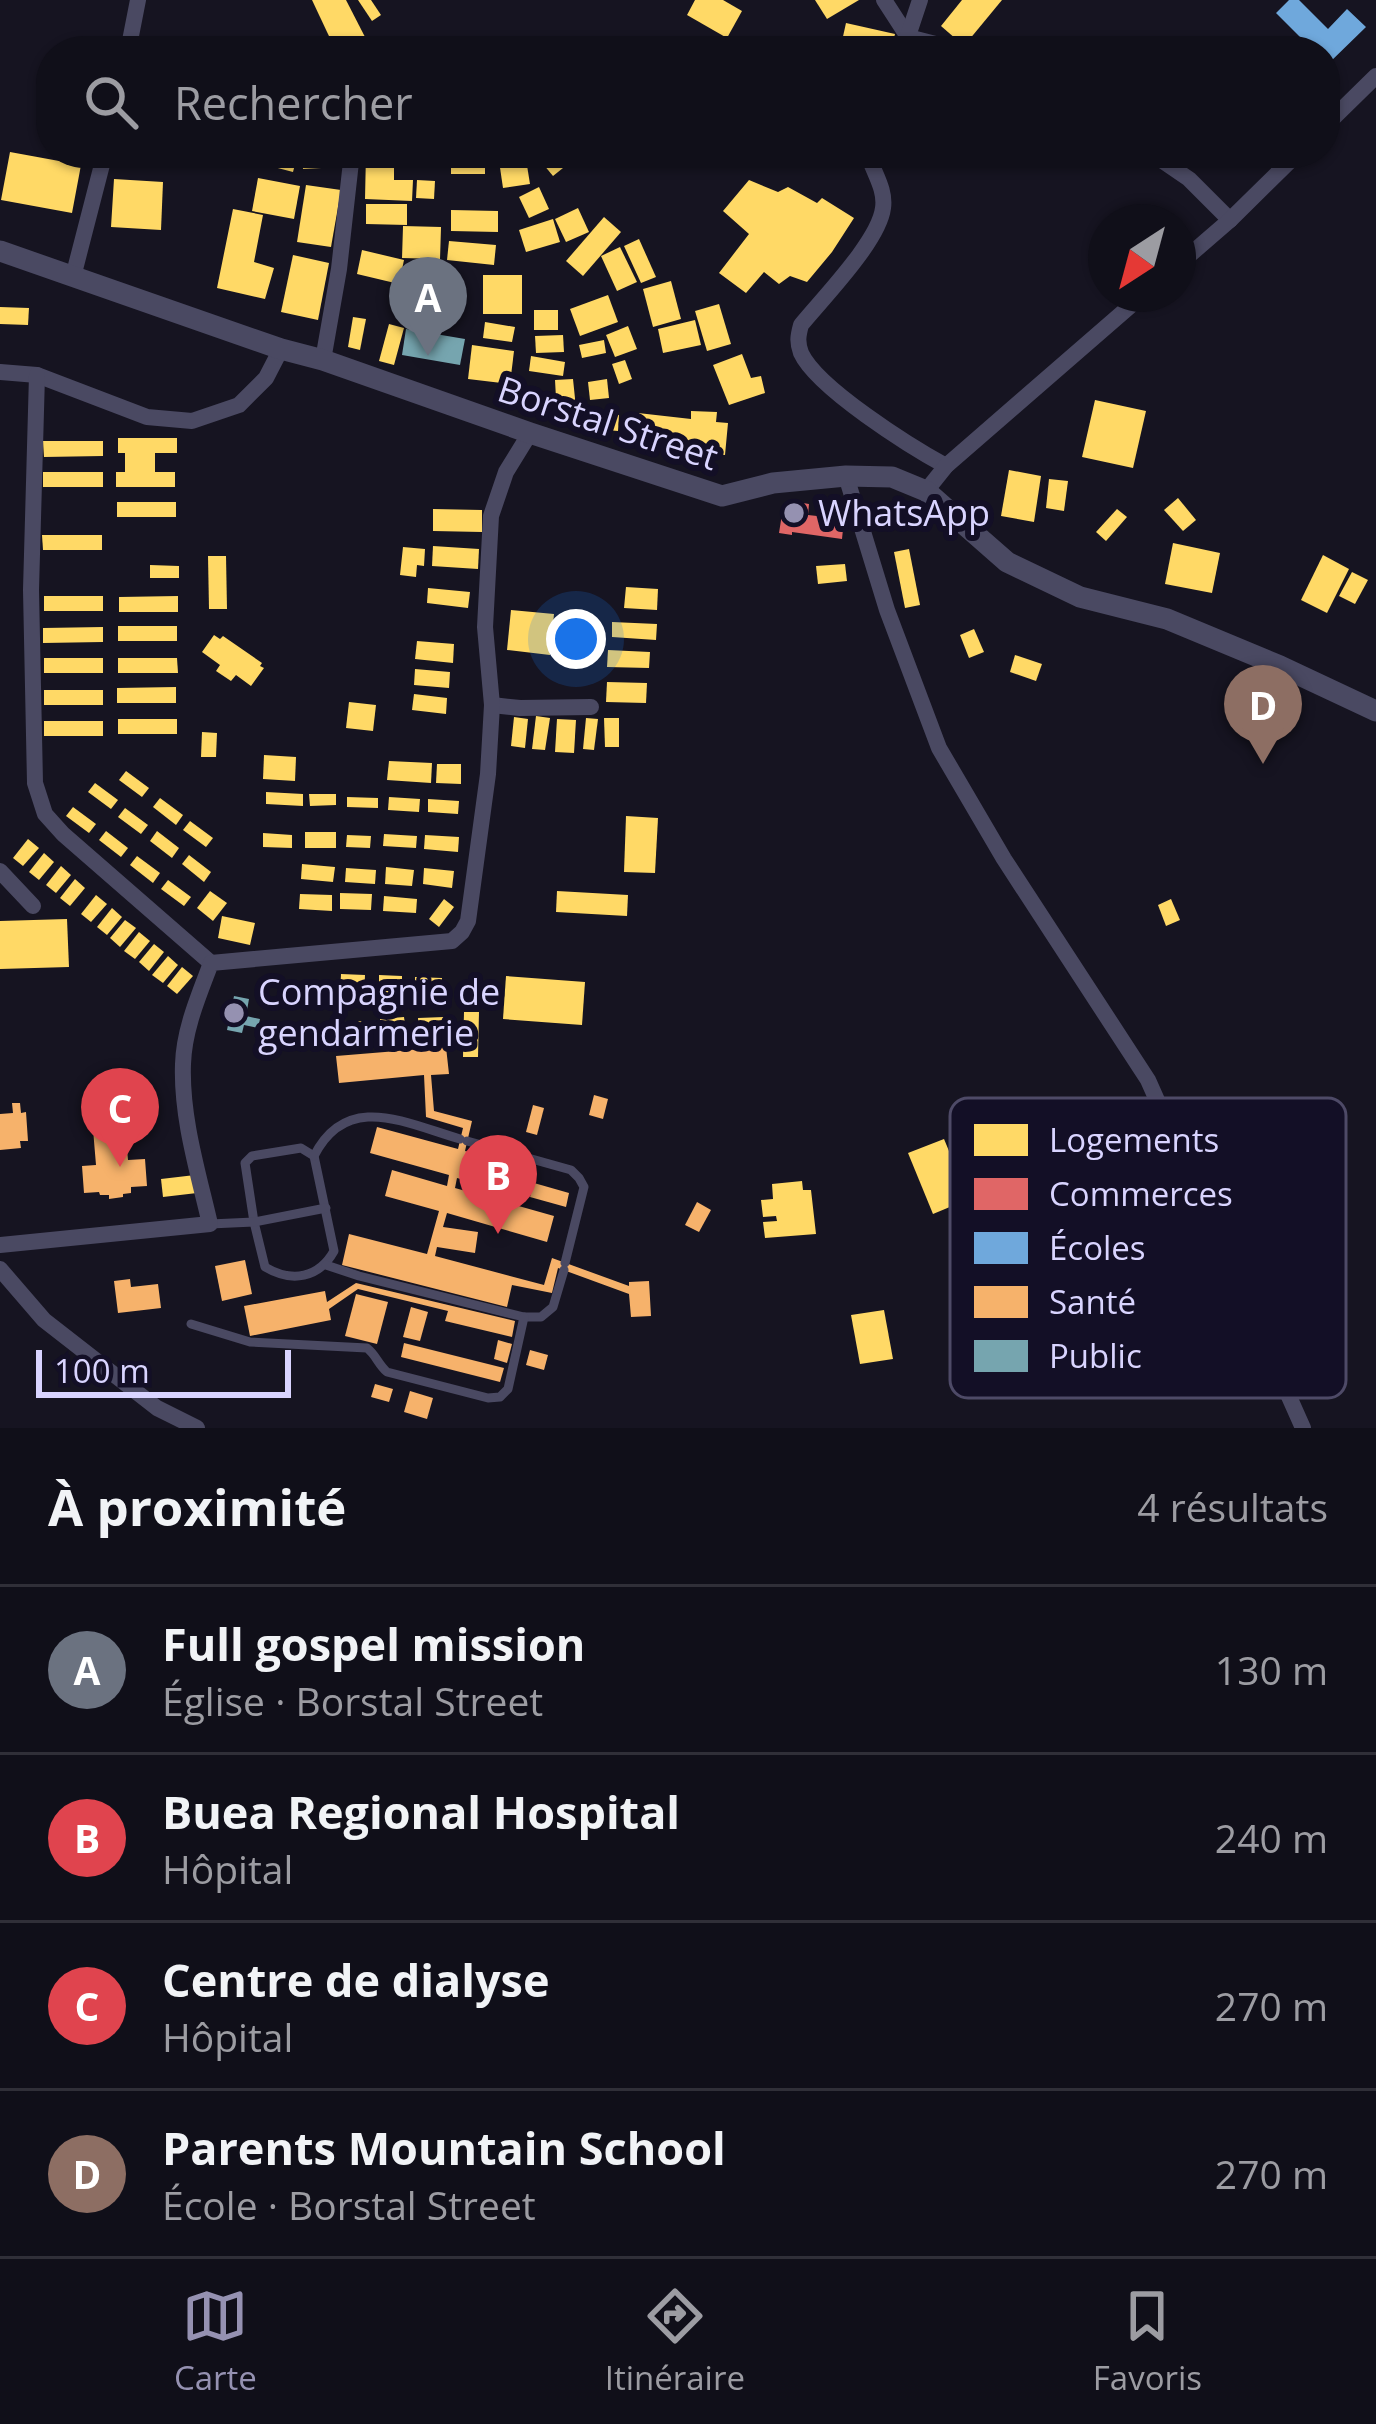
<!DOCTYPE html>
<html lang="fr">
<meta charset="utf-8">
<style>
:root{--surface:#100f19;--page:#191822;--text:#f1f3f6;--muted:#9c9ca2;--line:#302f38;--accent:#9591b1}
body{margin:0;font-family:"Open Sans",sans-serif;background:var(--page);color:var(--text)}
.compass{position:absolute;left:1088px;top:204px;width:108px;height:108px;border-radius:50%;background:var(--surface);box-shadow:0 3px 9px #0004;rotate:216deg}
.scale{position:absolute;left:36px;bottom:30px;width:255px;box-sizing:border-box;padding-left:12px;border:6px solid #d9d4ff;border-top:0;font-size:33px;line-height:42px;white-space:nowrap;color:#d9d4ff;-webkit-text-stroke:9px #130f26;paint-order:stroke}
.you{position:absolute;left:576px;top:639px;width:42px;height:42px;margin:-30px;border:9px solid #fff;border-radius:50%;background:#1a73e8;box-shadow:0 0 0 18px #1a73e833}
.badge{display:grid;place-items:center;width:78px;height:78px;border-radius:50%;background:var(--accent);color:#fff;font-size:39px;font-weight:700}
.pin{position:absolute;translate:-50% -99px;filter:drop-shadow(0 3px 6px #0008)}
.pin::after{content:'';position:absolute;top:63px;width:42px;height:36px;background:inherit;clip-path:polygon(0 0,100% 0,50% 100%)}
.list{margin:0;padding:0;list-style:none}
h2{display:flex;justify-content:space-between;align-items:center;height:156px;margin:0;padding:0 48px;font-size:51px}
h2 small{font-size:39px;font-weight:400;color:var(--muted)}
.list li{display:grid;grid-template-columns:78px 1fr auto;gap:36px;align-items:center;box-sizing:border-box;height:168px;padding:0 48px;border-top:3px solid var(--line)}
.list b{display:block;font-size:45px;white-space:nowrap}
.list p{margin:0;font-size:39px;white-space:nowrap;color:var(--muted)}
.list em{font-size:39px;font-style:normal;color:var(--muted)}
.icon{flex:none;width:66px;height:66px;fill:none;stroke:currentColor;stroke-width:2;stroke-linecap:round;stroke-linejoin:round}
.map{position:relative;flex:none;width:1376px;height:1428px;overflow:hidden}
.search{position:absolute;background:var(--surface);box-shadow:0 3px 9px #0004;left:36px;right:36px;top:36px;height:132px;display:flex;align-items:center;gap:30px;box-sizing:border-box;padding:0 42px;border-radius:48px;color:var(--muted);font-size:45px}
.sheet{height:828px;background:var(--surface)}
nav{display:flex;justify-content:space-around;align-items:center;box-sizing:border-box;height:168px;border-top:3px solid var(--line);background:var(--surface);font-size:33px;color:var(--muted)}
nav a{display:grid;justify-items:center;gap:6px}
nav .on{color:var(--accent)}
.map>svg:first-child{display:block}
.homes{fill:#ffd966}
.shops{fill:#e06666}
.schools{fill:#6fa8dc}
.health{fill:#f6b26b}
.public{fill:#76a5af}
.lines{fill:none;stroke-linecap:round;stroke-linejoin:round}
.service{stroke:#4a4962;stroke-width:9}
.minor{stroke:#4a4962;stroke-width:16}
.tertiary{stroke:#4a4962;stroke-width:21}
.poi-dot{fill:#9591b1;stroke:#130f26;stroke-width:4.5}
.labels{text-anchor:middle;stroke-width:12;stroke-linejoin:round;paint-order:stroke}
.street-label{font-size:36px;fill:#d9d4ff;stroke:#130f26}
.poi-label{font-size:36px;fill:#d9d4ff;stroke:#130f26;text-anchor:start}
.key{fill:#130f26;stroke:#4e4a67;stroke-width:3}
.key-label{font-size:33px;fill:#d9d4ff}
</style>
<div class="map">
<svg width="1376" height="1428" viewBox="0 0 1376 1428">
<rect width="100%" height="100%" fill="#161421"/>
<!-- homes -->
<g class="homes">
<path d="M312,0H346L365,37L336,51Z"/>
<path d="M358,0H371L381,15L372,21Z"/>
<path d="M695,0H723L742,11L727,38L687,15Z"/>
<path d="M815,0H859L827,19Z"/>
<path d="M962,0H1002L964,46L941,26Z"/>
<path d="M846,23L895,34L891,51L840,50Z"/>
<path d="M324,37L325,50L263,51L262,41Z"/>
<path d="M10,152L81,165L72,213L1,200Z"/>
<path d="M249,153H298L293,172L247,160Z"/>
<path d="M302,153H339L340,167L303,169Z"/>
<path d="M366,153H394V180H413L412,201L365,199Z"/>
<rect x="451" y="153" width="34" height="21"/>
<path d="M525,153L530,184L503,188L498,154Z"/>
<path d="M534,153H567L573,160L553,176Z"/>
<path d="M258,178L300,186L294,219L252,211Z"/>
<path d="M114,179L163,182L161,230L111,227Z"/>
<path d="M417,180L435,181L434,199L416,198Z"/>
<path d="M749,180L778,192L788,187L817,203L822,198L854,218L832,252L807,282L790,276L779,284L764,272L746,293L719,273L749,234L723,211Z"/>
<path d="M306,185L341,190L331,247L297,242Z"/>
<path d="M539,187L549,209L529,218L519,197Z"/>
<path d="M366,204H407V225L366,224Z"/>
<path d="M578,208L589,232L566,242L555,219Z"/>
<path d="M233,209L263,215L254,262L274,268L265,299L217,288Z"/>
<path d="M451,210L498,211V232L451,231Z"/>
<path d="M604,217L621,232L583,276L566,261Z"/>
<path d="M553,219L560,242L526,252L519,230Z"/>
<path d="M403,226L441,227L440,259L402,258Z"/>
<path d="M639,239L656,277L641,283L624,246Z"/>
<path d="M449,241L496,245L494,265L447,260Z"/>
<path d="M620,247L637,282L617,291L601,256Z"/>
<path d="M362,250L404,260L399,284L357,274Z"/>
<path d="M293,255L329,263L318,320L281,312Z"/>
<rect x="483" y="275" width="39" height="39"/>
<path d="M671,281L681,319L653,327L643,289Z"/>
<path d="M608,295L618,322L580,336L570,309Z"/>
<path d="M405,297L444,306L441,320L413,314L411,326L401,324Z"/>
<path d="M719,304L731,344L707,351L695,311Z"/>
<path d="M0,307L29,308L28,325L0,324Z"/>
<rect x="534" y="310" width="24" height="20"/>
<path d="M353,317L366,319L360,350L348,347Z"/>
<path d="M695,320L701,345L663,353L658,329Z"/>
<path d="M485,322L515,327L512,342L483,338Z"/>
<path d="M389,324L404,328L394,365L379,361Z"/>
<path d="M628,326L637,349L615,357L606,335Z"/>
<path d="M563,335L564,352L536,353L535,336Z"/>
<path d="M604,340L606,353L582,358L579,345Z"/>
<path d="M472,345L514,351L510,384L468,379Z"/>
<path d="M742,354L751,378L761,376L765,393L729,405L713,365Z"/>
<path d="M531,356L565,362L563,376L529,371Z"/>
<path d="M625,360L632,379L619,384L612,364Z"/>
<path d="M573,379L576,408H549V398H556L555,380Z"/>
<path d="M607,379L609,398L590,400L588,382Z"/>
<path d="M1095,400L1146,411L1133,468L1082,457Z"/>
<path d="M691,411L717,412L716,422L728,423L725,455L635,446L638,413L691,419Z"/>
<path d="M595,412L619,415L618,431L594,429Z"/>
<path d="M118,438H177V453H155V472H175V487H116V472H125V453H118Z"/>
<path d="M43,441H103V456L44,457Z"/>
<path d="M1009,470L1041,476L1034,522L1001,516Z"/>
<rect x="43" y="472" width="60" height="15"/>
<path d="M1049,479L1068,481L1064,511L1046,508Z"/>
<path d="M1178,498L1196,520L1183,531L1164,510Z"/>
<rect x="117" y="502" width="59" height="15"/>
<path d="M433,509L482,510V532L433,531Z"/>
<path d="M1117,509L1127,517L1106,541L1096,532Z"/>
<path d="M42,535H102V550H43Z"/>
<path d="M1173,543L1220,553L1212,593L1165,584Z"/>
<path d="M433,546L479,549L478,569L432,566Z"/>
<path d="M403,547L425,549L424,566L417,565L416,577L400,575Z"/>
<path d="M909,549L920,605L905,608L894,552Z"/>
<path d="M1323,555L1349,569L1327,613L1301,600Z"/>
<path d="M208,556H226L227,609H209Z"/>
<path d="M845,564L847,581L818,584L816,566Z"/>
<path d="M150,565L179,566V578H150Z"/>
<path d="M1352,572L1368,580L1355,604L1339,596Z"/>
<path d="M626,587L658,589L657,610L624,608Z"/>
<path d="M428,588L470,592L468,608L427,603Z"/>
<rect x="44" y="596" width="59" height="15"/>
<path d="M178,596V612H119V597Z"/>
<path d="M511,610L554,614L550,655L507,650Z"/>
<path d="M612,622L657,624L656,640L612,637Z"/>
<rect x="118" y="626" width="59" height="15"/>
<path d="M103,627V642L43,643V628Z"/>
<path d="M974,629L984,652L969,658L960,635Z"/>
<path d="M214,635L220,639L223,636L262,663L260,666L264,668L251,686L236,675L231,681L216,671L220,665L202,652Z"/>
<path d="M417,641L454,644L453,663L415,659Z"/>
<path d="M608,650L650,652L649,668L607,667Z"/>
<path d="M1015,655L1042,664L1036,681L1010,672Z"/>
<rect x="44" y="658" width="59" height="15"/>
<path d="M118,658H177L178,673H118Z"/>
<path d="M415,669L450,672L449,688L414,685Z"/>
<path d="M607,682L647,683L646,703L606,702Z"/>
<path d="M176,687V703H117V688Z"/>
<rect x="44" y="690" width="59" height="15"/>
<path d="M414,694L447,698L446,714L412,710Z"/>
<path d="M349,702L376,705L373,731L346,728Z"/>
<path d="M536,716L550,718L545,750L532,749Z"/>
<path d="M514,717L528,719L525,748L511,746Z"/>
<path d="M586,718L598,719L594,750L583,749Z"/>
<path d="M604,718H619V747H605Z"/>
<rect x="118" y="719" width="59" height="15"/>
<path d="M557,719L576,720L574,753L555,752Z"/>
<rect x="44" y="721" width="59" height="15"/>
<path d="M202,732L217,733L216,757H201Z"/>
<path d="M264,755L296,757L295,781L263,779Z"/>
<path d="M389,761L432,763L431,783L387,780Z"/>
<path d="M437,764H461V784L436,783Z"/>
<path d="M126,771L149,788L142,797L119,780Z"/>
<path d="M95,783L118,800L111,809L88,792Z"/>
<path d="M266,792L303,794V806L266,804Z"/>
<path d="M309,794H336V805L310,806Z"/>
<path d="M347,797L378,798V808L347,807Z"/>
<path d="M389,797L420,799L419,812L388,810Z"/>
<path d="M160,798L183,815L176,825L153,807Z"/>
<path d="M428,799L459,801L458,814L428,812Z"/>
<path d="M73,807L96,824L89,833L66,816Z"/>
<path d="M125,808L148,825L141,834L118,817Z"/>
<path d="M626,816L658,818L655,873L624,872Z"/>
<path d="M190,821L213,838L206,847L183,830Z"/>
<path d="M106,831L128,848L121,857L99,840Z"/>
<path d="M157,831L179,848L172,858L150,841Z"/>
<rect x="305" y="832" width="31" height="16"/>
<path d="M263,833L292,835V848L263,847Z"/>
<path d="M384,834L417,836L416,848L383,846Z"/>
<path d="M347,835L371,836L370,848L346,847Z"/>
<path d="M425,835L459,837L458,852L424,849Z"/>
<path d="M28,839L39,848L23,866L13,858Z"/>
<path d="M44,853L54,862L39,880L29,872Z"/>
<path d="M189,855L211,872L204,882L182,864Z"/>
<path d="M137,856L160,873L153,883L130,865Z"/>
<path d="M302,864L335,867L333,882L301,879Z"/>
<path d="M61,866L71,875L56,893L46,885Z"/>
<path d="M386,867L414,870L412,886L385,884Z"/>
<path d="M346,868L376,870L375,884L345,882Z"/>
<path d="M424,868L454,871L452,888L423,884Z"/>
<path d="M75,879L85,888L70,906L60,898Z"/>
<path d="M168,880L191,897L184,906L161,889Z"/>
<path d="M210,891L227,903L213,921L197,908Z"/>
<path d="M557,891L628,895L627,916L556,912Z"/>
<path d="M340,893L372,894L371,910L340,909Z"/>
<path d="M300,894L332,895V911L299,909Z"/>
<path d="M96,895L107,904L91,922L81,914Z"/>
<path d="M384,896L417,899L416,913L383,911Z"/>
<path d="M444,899L454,907L439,927L429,919Z"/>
<path d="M1171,899L1180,920L1166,926L1158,905Z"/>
<path d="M112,908L122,917L107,935L97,927Z"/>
<path d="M222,916L255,923L250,945L218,938Z"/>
<path d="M67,919L69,967L0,969V921Z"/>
<path d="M125,920L136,928L120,947L110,938Z"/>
<path d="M139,932L150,941L135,959L124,951Z"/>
<path d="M154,944L164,952L149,971L139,962Z"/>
<path d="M168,956L178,965L163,983L152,975Z"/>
<path d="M182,967L193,976L177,994L167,986Z"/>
<path d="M341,974L365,975L364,997L340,996Z"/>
<path d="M379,975L402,976V999L379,998Z"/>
<path d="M506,976L585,982L582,1025L503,1019Z"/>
<path d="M415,977L442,978V1000L415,999Z"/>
<path d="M468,981L482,982L480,1003L467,1002Z"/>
<path d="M464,1012H479L478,1057H463Z"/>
<path d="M404,1017L407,1039L383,1042L380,1019Z"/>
<path d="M444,1017L445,1038L419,1039L418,1018Z"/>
<path d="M366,1021L367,1043L344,1044L343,1022Z"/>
<path d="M944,1139L969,1199L933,1214L908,1153Z"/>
<path d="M195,1175L197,1193L163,1197L161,1179Z"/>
<path d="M802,1181L803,1190H811L816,1234L765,1238L763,1222L777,1221L776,1216L763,1217L761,1200L773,1199L772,1184Z"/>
<path d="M884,1310L893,1359L860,1364L851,1315Z"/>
</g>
<!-- shops -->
<path class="shops" d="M791,501L809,504L808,515L844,519L842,539L792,532V535L779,533L782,514L789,515Z"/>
<!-- schools -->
<path class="schools" d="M1289,0H1299L1328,29L1347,9L1366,27L1328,64L1325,62V51H1314L1276,13Z"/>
<!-- health -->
<g class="health">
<path d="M446,1047L449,1074L431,1075L434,1111L472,1121L465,1151L526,1168L519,1195L457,1178L455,1188L554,1216L547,1242L447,1213L443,1227L478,1232L475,1253L437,1247L435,1256L544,1285L552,1258L629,1286V1282L649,1281L651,1316L631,1317L629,1294L558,1268L552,1293L512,1285L507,1307L342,1265L349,1234L427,1254L439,1211L385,1196L392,1170L447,1186L449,1175L370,1153L377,1127L458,1149L463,1128L426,1117L424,1075L339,1083L336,1056Z"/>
<path d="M594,1095L608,1099L603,1119L589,1115Z"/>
<path d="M12,1103H20L21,1113L26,1112L28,1141H20L21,1148L0,1150V1114L13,1113Z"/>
<path d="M533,1105L544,1108L537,1135L526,1132Z"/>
<path d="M125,1127L128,1160L145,1159L147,1186L131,1187V1193L123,1194V1197L109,1199V1195H100L99,1192L84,1193L82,1166L96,1165L93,1129Z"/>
<path d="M534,1183L569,1193L566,1207L530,1197Z"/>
<path d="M697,1202L711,1210L699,1232L685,1225Z"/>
<path d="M245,1260L252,1294L222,1301L215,1266Z"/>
<path d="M130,1279L131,1287L158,1284L161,1308L118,1313L114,1281Z"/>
<path d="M356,1283L515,1321L512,1337L445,1321L448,1311L358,1289L329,1309L331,1320L250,1336L244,1306L325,1291L327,1302Z"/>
<path d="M356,1294L388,1302L377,1344L345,1336Z"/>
<path d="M411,1307L428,1312L420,1341L403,1337Z"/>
<path d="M498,1340L512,1344L507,1363L494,1359Z"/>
<path d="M404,1343L504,1368L500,1382L401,1357Z"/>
<path d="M530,1350L548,1355L544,1370L526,1365Z"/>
<path d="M375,1384L393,1389L389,1402L371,1397Z"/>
<path d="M410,1391L433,1398L427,1419L404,1412Z"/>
</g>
<!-- public -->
<g class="public">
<path d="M406,329L465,339L460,365L402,355Z"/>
<path d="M234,996L249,999L246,1016L260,1019L258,1028L244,1025L242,1033L227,1030Z"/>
</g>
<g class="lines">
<!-- service -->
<g class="service">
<path d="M467,1141L571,1170L579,1178L584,1187L565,1263"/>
<path d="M301,1148L314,1156L334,1251C319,1278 292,1283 265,1267L254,1222L245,1163L252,1156Z"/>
<path d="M314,1156C347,1091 405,1123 460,1139"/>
<path d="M210,1224L254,1222L326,1208"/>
<path d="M326,1265L359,1276L524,1317H541L553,1307L564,1270"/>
<path d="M191,1324L250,1342L367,1348C376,1355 378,1364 387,1372L488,1398L500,1397L508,1389L524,1317"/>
</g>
<!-- minor -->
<g class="minor">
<path d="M884,0L908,37L963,51"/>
<path d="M128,51L138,0"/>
<path d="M903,51L920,0"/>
<path d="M1325,126L1376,76"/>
<path d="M868,153C872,171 886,188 883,208C879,241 823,298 801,325C798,336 797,342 801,353C817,388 911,447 946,466"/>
<path d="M1151,153L1189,179L1230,220"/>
<path d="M1178,265L1230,220L1298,153"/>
<path d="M73,277L105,153"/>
<path d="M323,360L339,269L352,153"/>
<path d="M0,372L37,375L147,417L192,421L239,405L266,378L281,349"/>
<path d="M37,375L31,590L35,783L45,814L63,834L211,963"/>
<path d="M846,476L887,610L939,748L1004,859L1148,1080L1303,1428"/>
<path d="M926,491L946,466L1144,294"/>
<path d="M492,705L520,708L591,707"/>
<path d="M0,871L33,906"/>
<path d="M0,1245L210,1224C198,1172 181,1117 183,1064C184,1029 199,995 211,963L452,941L462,932L468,921L488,774L492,705L485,627L491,516L506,472L530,433"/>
<path d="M0,1269L44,1320L157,1408L197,1428"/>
</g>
<!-- tertiary -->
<path class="tertiary" d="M0,251L281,349L323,360L530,433L722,496L773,483L846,476L892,477L926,491L1007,562L1080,597L1167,619L1280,666L1376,711"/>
</g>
<!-- markers -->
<g class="poi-dot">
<circle cx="794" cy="513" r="12"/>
<circle cx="234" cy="1013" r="12"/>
</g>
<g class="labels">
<!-- street labels -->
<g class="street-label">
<text transform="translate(608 423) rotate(18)" y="13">Borstal Street</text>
</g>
<!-- poi labels -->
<g class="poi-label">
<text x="818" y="526">WhatsApp</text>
<text x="258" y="1005">Compagnie de<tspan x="258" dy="41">gendarmerie</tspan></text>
</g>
</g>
<!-- legend -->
<rect x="950" y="1098" width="396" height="300" rx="18" class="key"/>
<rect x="974" y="1124" width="54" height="32" fill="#ffd966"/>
<rect x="974" y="1178" width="54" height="32" fill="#e06666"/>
<rect x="974" y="1232" width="54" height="32" fill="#6fa8dc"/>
<rect x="974" y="1286" width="54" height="32" fill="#f6b26b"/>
<rect x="974" y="1340" width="54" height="32" fill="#76a5af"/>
<g class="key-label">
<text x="1049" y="1152">Logements</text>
<text x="1049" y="1206">Commerces</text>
<text x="1049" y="1260">Écoles</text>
<text x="1049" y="1314">Santé</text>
<text x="1049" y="1368">Public</text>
</g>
</svg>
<svg class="compass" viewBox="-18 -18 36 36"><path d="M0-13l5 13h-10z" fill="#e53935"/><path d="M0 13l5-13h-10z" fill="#9c9ca2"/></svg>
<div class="scale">100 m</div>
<div class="you"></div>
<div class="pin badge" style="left:428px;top:356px;background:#6b7280">A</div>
<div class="pin badge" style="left:498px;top:1234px;background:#e0444e">B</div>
<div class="pin badge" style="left:120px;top:1167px;background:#e0444e">C</div>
<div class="pin badge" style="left:1263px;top:764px;background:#8d6e63">D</div>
<div class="search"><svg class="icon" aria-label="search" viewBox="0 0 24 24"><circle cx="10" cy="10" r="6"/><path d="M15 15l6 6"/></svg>Rechercher</div>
</div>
<section class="sheet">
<h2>À proximité<small>4 résultats</small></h2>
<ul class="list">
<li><span class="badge" style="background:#6b7280">A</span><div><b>Full gospel mission</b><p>Église · Borstal Street</p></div><em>130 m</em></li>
<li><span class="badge" style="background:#e0444e">B</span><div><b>Buea Regional Hospital</b><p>Hôpital</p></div><em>240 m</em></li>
<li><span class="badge" style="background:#e0444e">C</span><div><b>Centre de dialyse</b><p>Hôpital</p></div><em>270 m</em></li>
<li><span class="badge" style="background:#8d6e63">D</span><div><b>Parents Mountain School</b><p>École · Borstal Street</p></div><em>270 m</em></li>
</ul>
</section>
<nav>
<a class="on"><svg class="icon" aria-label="map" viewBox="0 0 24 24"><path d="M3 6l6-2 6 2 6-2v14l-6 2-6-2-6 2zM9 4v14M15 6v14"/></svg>Carte</a>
<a><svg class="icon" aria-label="directions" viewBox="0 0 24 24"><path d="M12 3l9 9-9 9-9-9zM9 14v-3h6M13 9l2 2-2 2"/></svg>Itinéraire</a>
<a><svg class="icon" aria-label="saved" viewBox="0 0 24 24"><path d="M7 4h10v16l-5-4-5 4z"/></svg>Favoris</a>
</nav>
